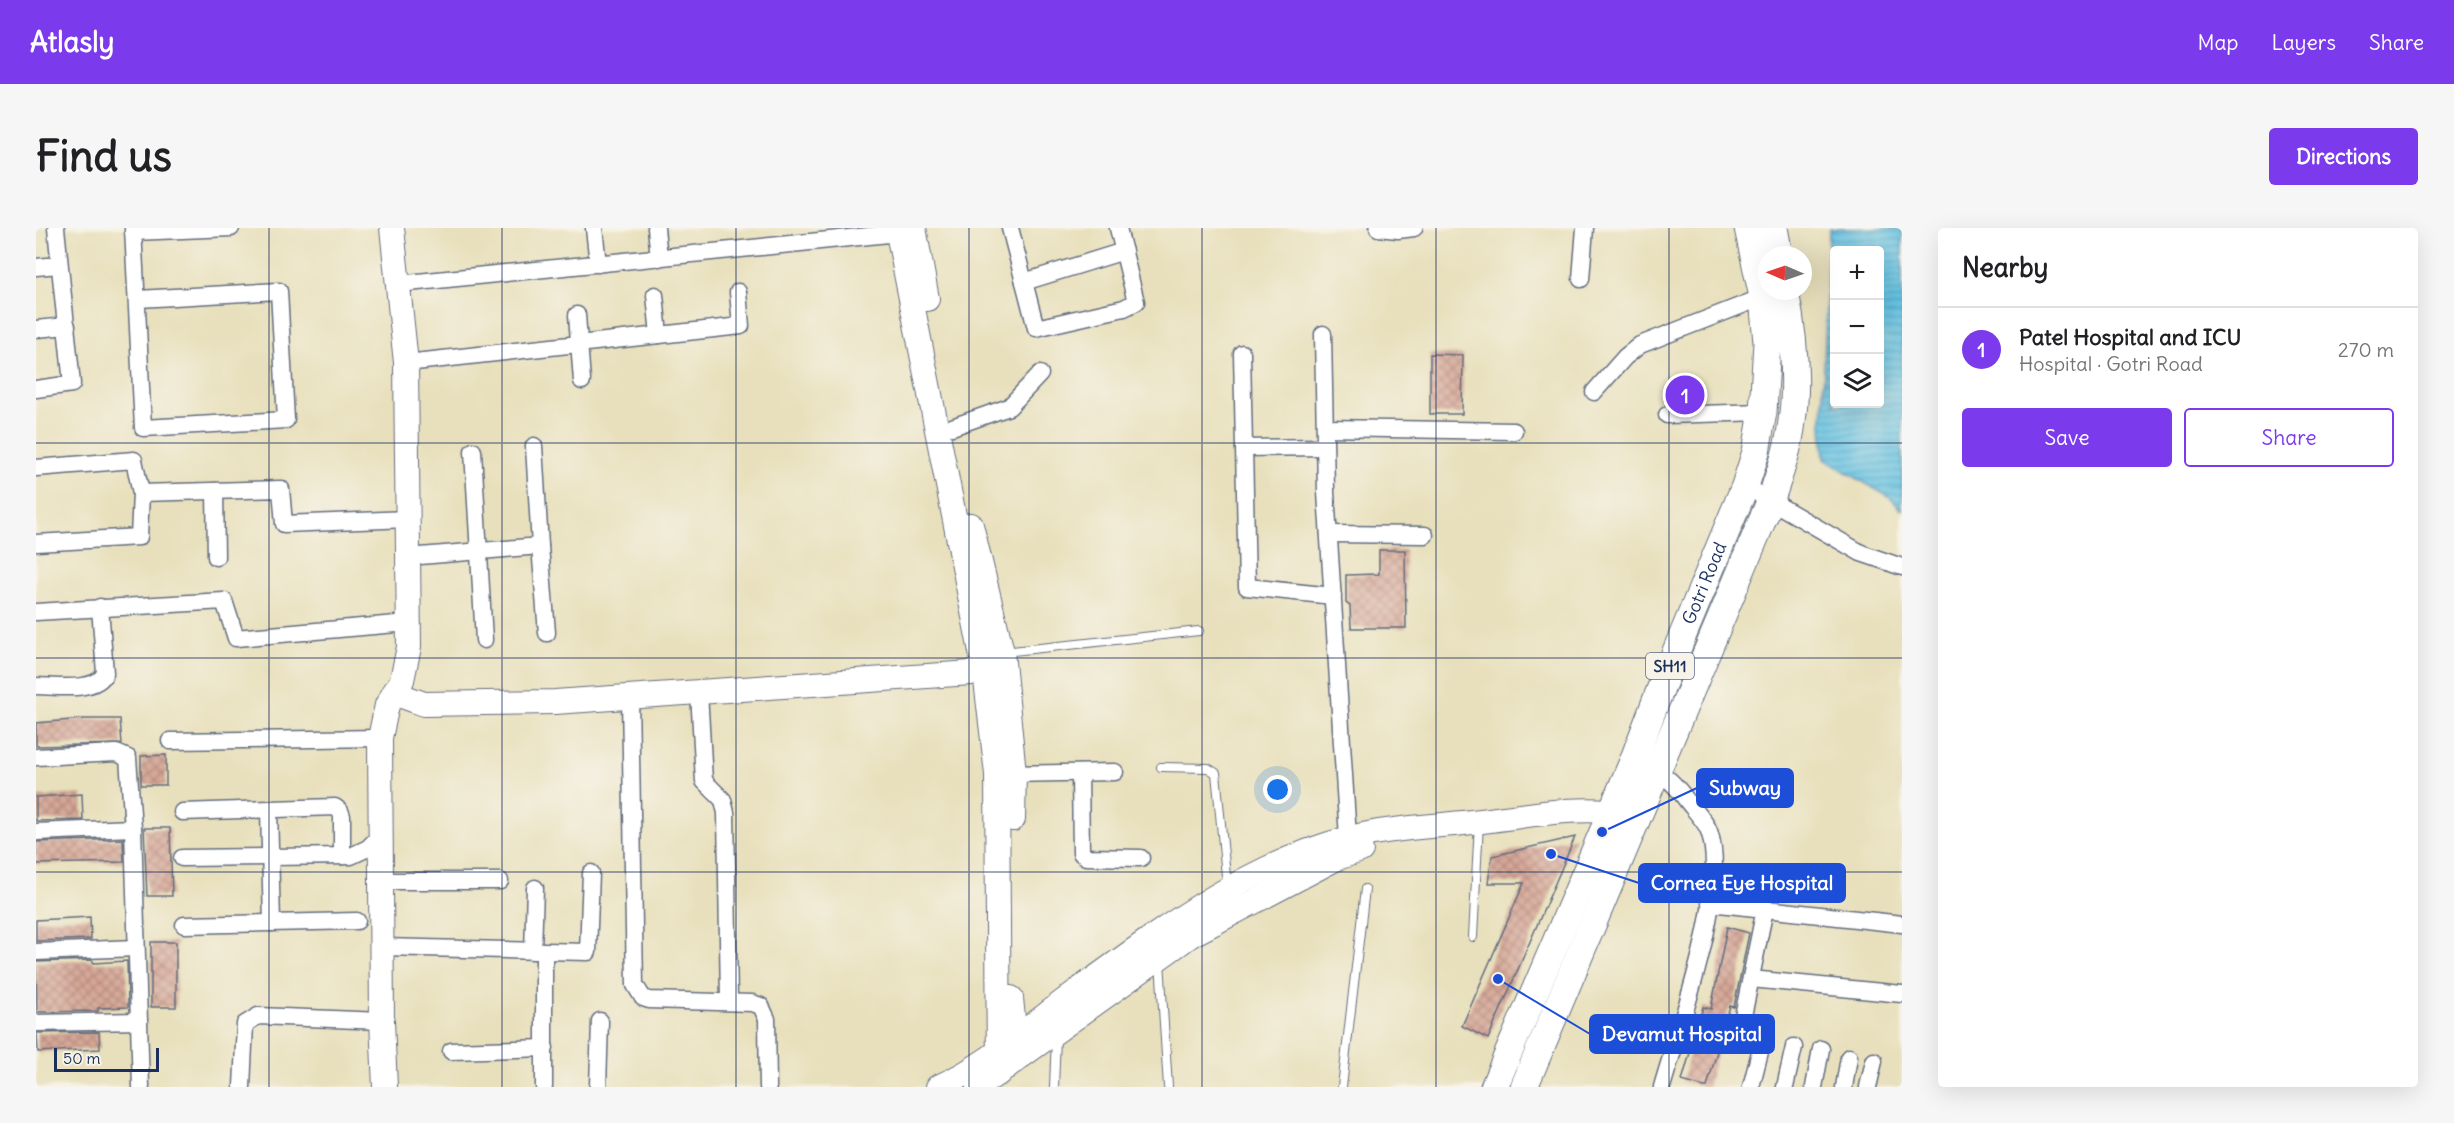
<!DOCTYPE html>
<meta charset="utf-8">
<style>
:root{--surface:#fff;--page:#f6f6f6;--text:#202124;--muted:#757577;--line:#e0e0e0;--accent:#7c3aed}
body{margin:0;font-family:Delius,sans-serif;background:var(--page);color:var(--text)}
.controls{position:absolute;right:18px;top:18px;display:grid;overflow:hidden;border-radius:6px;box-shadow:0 6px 24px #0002}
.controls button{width:54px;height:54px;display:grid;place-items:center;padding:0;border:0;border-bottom:2px solid var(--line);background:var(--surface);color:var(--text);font:30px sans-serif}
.compass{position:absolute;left:1722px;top:18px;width:54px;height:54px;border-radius:50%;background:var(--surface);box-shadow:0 6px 24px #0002;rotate:272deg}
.scale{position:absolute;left:18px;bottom:15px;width:105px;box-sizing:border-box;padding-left:6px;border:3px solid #1b2f5e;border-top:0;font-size:16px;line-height:21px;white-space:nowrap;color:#1b2f5e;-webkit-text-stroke:4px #f7f3e8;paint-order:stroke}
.you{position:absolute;left:1242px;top:562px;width:21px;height:21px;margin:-15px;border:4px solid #fff;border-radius:50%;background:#1a73e8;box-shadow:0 0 0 9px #1a73e833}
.badge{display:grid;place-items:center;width:39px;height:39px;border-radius:50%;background:var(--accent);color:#fff;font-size:20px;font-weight:700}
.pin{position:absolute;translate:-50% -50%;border:3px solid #fff;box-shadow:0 2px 6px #0006}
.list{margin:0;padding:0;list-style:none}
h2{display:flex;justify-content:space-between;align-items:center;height:78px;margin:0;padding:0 24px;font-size:26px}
h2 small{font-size:20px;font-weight:400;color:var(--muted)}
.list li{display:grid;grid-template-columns:39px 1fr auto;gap:18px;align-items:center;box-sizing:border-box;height:84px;padding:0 24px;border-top:2px solid var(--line)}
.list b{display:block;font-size:22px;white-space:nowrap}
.list p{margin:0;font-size:20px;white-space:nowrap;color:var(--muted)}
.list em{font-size:20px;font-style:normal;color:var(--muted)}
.actions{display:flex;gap:12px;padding:18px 24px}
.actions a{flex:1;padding:14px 0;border:2px solid var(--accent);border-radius:6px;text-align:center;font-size:21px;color:var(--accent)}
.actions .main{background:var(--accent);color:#fff}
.icon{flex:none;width:33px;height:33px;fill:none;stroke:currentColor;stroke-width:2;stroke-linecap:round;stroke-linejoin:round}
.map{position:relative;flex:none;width:1866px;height:859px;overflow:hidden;border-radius:6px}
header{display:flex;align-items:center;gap:36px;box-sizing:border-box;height:84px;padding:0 30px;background:var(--accent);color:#fff}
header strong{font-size:28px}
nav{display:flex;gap:33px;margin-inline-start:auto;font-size:21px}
.intro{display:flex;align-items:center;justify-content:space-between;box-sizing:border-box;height:144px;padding:0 36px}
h1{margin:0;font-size:42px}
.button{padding:15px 27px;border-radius:6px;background:var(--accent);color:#fff;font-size:21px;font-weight:700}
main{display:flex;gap:36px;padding:0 36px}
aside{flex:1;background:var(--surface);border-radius:6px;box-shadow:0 6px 24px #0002}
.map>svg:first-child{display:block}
.water{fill:url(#water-rules);stroke:#4079a0;stroke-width:1.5;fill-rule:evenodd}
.building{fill:url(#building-cross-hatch)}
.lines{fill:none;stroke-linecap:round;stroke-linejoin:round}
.lane-casing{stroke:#636d7f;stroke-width:10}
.street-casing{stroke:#636d7f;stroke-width:19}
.secondary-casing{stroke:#636d7f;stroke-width:26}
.primary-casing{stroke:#636d7f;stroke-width:29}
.lane{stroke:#fff;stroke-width:8}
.street{stroke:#fff;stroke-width:16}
.secondary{stroke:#fff;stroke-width:24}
.primary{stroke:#fff;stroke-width:27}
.grid{fill:none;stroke:#1b2f5e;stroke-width:1.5;stroke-opacity:0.55}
.labels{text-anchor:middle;stroke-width:4.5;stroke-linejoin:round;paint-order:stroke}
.shield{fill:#f7f3e8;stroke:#5d6a87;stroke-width:1.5}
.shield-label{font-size:16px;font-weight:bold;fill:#1b2f5e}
.street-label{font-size:18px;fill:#1b2f5e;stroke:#f7f3e8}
.leader{fill:none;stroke:#1d4ed8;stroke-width:2}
.callout-dot{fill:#1d4ed8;stroke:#f7f3e8;stroke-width:2}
.callout{fill:#1d4ed8;stroke:#1d4ed8;stroke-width:2}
.callout-label{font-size:20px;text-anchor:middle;font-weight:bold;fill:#fff}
</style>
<header>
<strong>Atlasly</strong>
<nav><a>Map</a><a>Layers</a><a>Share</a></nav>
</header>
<div class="intro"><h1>Find us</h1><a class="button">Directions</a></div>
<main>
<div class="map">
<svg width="1866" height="859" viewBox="0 0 1866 859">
<defs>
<pattern id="water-rules" width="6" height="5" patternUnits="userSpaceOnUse" patternTransform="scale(1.5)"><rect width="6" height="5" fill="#65c3e3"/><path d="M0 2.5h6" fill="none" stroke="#529fbb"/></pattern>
<pattern id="building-cross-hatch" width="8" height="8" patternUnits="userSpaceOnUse" patternTransform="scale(1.5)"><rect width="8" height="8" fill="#d7a796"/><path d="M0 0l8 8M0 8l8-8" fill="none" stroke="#ae887e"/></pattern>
</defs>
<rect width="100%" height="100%" fill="#f7f3e8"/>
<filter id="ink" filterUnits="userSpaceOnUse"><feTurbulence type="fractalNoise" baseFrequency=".0167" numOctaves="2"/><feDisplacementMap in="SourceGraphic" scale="12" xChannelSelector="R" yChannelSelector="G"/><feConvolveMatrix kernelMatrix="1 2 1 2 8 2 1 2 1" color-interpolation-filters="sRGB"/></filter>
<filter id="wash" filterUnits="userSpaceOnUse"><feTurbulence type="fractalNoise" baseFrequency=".008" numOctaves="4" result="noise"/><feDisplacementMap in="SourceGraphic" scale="24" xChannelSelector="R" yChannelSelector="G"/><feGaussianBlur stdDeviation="1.35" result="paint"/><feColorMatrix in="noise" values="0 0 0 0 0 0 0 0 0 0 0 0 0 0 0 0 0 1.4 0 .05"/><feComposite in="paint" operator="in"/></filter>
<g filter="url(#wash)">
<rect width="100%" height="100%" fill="#e8e0bc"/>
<!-- water -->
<path class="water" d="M1866,0V282L1853,269L1788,231L1786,197L1793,1ZM1798,22H1844V176H1798Z"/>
<g id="blocks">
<!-- building -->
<g class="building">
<path d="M1394,126L1427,127L1426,186H1394Z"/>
<rect x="1644" y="156" width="13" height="20"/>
<path d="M1343,322H1369L1370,400H1315L1314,378L1310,375V347L1343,346Z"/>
<path d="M48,491H84L86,516L0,518V495Z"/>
<path d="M130,527V557H105V528Z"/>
<path d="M46,566L47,592L0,593V569Z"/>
<path d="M108,600H134L136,668H111Z"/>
<path d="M1539,609L1452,811L1426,798L1488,655H1452L1456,628Z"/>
<path d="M87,611L88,634L0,636V614Z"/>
<path d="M54,689L55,711L0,713V692Z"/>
<path d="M1691,699L1713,705L1698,779L1694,778L1671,859H1668L1646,853L1667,779L1675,781Z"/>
<rect x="115" y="714" width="25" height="65"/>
<path d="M56,732L58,735L91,733L92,779L62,780V783L1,784L0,734Z"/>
<path d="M63,804L64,821L2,824L1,805Z"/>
</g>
</g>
</g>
<g filter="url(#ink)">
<use href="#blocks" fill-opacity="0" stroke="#636d7f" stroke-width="1.5"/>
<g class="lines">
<!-- lane casing -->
<g class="lane-casing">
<g id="lane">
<path d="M967,424L1163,403"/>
<path d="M1125,539L1172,540L1180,545L1191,658"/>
<path d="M1437,709L1443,595"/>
<path d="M1124,733L1132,859"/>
<path d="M1018,859L1020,809"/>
<path d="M1306,859L1329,661"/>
</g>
</g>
<!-- street casing -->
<g class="street-casing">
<g id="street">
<path d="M97,0L107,200L250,192L243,63L102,71"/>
<path d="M558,0L562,36"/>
<path d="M620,0L623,30"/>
<path d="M974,0L1000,100L1088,80L1100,74L1082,0"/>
<path d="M1342,0L1362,2L1378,0"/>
<path d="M97,4L195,0"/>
<path d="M0,39L23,37"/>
<path d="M1545,51L1549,0"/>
<path d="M988,54L1088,23"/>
<path d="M362,56L872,4"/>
<path d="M619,67L623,107"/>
<path d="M541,87L546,153"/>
<path d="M0,101L31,98"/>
<path d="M1287,106L1290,264L1312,610"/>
<path d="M1206,125L1211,359L1297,368"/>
<path d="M370,135L705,98L702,64"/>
<path d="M0,161L36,156L20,0"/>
<path d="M1558,164L1589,129L1604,117L1727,69"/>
<path d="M1631,187L1727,184"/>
<path d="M916,199L973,179L1004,146"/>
<path d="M1290,200L1478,203"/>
<path d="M498,218L504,318"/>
<path d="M1208,220L1289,219"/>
<path d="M437,223L448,412"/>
<path d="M0,240L98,232L105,265L245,261L248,296L372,291"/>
<path d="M1709,258L1825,325L1866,339"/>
<path d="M179,263L180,329"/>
<path d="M1293,306L1389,307"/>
<path d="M0,315L103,309L105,265"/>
<path d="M372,329L504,318L511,405"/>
<path d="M0,384L188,373L200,410L372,395"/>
<path d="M0,458C19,458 60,465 69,445L64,379"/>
<path d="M663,464L668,553L687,572L690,585L693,773"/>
<path d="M594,469L599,757L607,770L613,772L716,775L725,778L731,791L732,859"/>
<path d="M134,513L344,510"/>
<path d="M0,529L80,525L92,530L97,600L105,859"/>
<path d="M1614,541C1629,545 1640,558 1649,570C1656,580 1669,592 1673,603C1694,661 1643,799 1626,859"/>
<path d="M1044,545L1045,625L1050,629L1105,630"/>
<path d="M969,546L1079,544"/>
<path d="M233,582L236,695"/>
<path d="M146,584L299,579L304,583L306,588V628"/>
<path d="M0,604L97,600"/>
<path d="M146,630L315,628L332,620L344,608"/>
<path d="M345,653H464"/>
<path d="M1674,675L1866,696"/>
<path d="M148,697L321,693"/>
<path d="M346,719L552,724L555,645"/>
<path d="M497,723L499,660"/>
<path d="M0,724L100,720"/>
<path d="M508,724V859"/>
<path d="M1715,751L1866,766"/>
<path d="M1707,788L1729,681"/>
<path d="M0,795L103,793"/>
<path d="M415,823L509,820"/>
<path d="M206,859L209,796L222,788L346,793"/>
<path d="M562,859L564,793"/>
<path d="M1715,859L1726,816"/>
<path d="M1749,859L1758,819"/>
<path d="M1778,859L1785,821"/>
<path d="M1808,859L1813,829"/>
<path d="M1832,859L1838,833"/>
</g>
</g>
<!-- secondary casing -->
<g class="secondary-casing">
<g id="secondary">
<path d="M861,0L949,444L961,546L963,845"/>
<path d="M878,0L891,71"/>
<path d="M935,297L966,424L978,545L977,591"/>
<path d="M358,465L388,476L519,474L949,444"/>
<path d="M975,770L981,832"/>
<path d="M349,859L346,793L344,510L351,477L366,452L373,419L370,135L356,0"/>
<path d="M902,859C953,837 996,796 1040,764C1123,704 1209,638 1310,611C1351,600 1394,599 1436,594C1487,589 1542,576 1593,586"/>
<path d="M942,859L1155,707L1301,630L1325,622"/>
</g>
</g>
<!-- primary casing -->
<g class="primary-casing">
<g id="primary">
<path d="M1738,0L1743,27"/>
<path id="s1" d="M1458,859L1596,536L1626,457L1709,258L1720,224L1727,184L1731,114L1727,69L1712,0"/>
<path d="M1488,859L1734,274C1743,247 1753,221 1756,193C1762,151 1757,104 1749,63"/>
</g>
</g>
<!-- lane -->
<use href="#lane" class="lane"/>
<!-- street -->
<use href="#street" class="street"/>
<!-- secondary -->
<use href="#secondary" class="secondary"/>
<!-- primary -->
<use href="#primary" class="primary"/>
</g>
</g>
<!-- grid -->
<path class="grid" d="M233,0V859M466,0V859M700,0V859M933,0V859M1166,0V859M1400,0V859M1633,0V859M0,215H1866M0,430H1866M0,644H1866"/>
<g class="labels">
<!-- shield labels -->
<rect class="shield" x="1610" y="425" width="48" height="26" rx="4.5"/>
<g class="shield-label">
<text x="1634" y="444">SH11</text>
</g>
<!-- street labels -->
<g class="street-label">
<text dy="6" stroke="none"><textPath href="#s1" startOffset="546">Gotri Road</textPath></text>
</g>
</g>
<!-- callouts -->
<path class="leader" d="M1566 604L1661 560M1515 626L1603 655M1462 751L1554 806"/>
<g class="callout-dot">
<circle cx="1566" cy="604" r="6"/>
<circle cx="1515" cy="626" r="6"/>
<circle cx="1462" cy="751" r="6"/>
</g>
<g class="callout">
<rect x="1661" y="541" width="96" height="38" rx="6"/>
<rect x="1603" y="636" width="206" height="38" rx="6"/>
<rect x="1554" y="787" width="184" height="38" rx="6"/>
</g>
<g class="callout-label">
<text x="1709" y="567">Subway</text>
<text x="1706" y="662">Cornea Eye Hospital</text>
<text x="1646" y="813">Devamut Hospital</text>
</g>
</svg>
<div class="controls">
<button>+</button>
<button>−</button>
<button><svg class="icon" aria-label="layers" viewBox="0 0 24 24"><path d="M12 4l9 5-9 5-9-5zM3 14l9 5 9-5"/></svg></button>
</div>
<svg class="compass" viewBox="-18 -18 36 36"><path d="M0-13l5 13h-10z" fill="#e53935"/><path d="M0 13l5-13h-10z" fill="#757577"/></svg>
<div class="scale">50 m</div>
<div class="you"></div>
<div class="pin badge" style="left:1649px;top:167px">1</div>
</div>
<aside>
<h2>Nearby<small></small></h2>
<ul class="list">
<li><span class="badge">1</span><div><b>Patel Hospital and ICU</b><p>Hospital · Gotri Road</p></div><em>270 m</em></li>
</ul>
<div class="actions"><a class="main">Save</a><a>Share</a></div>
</aside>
</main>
